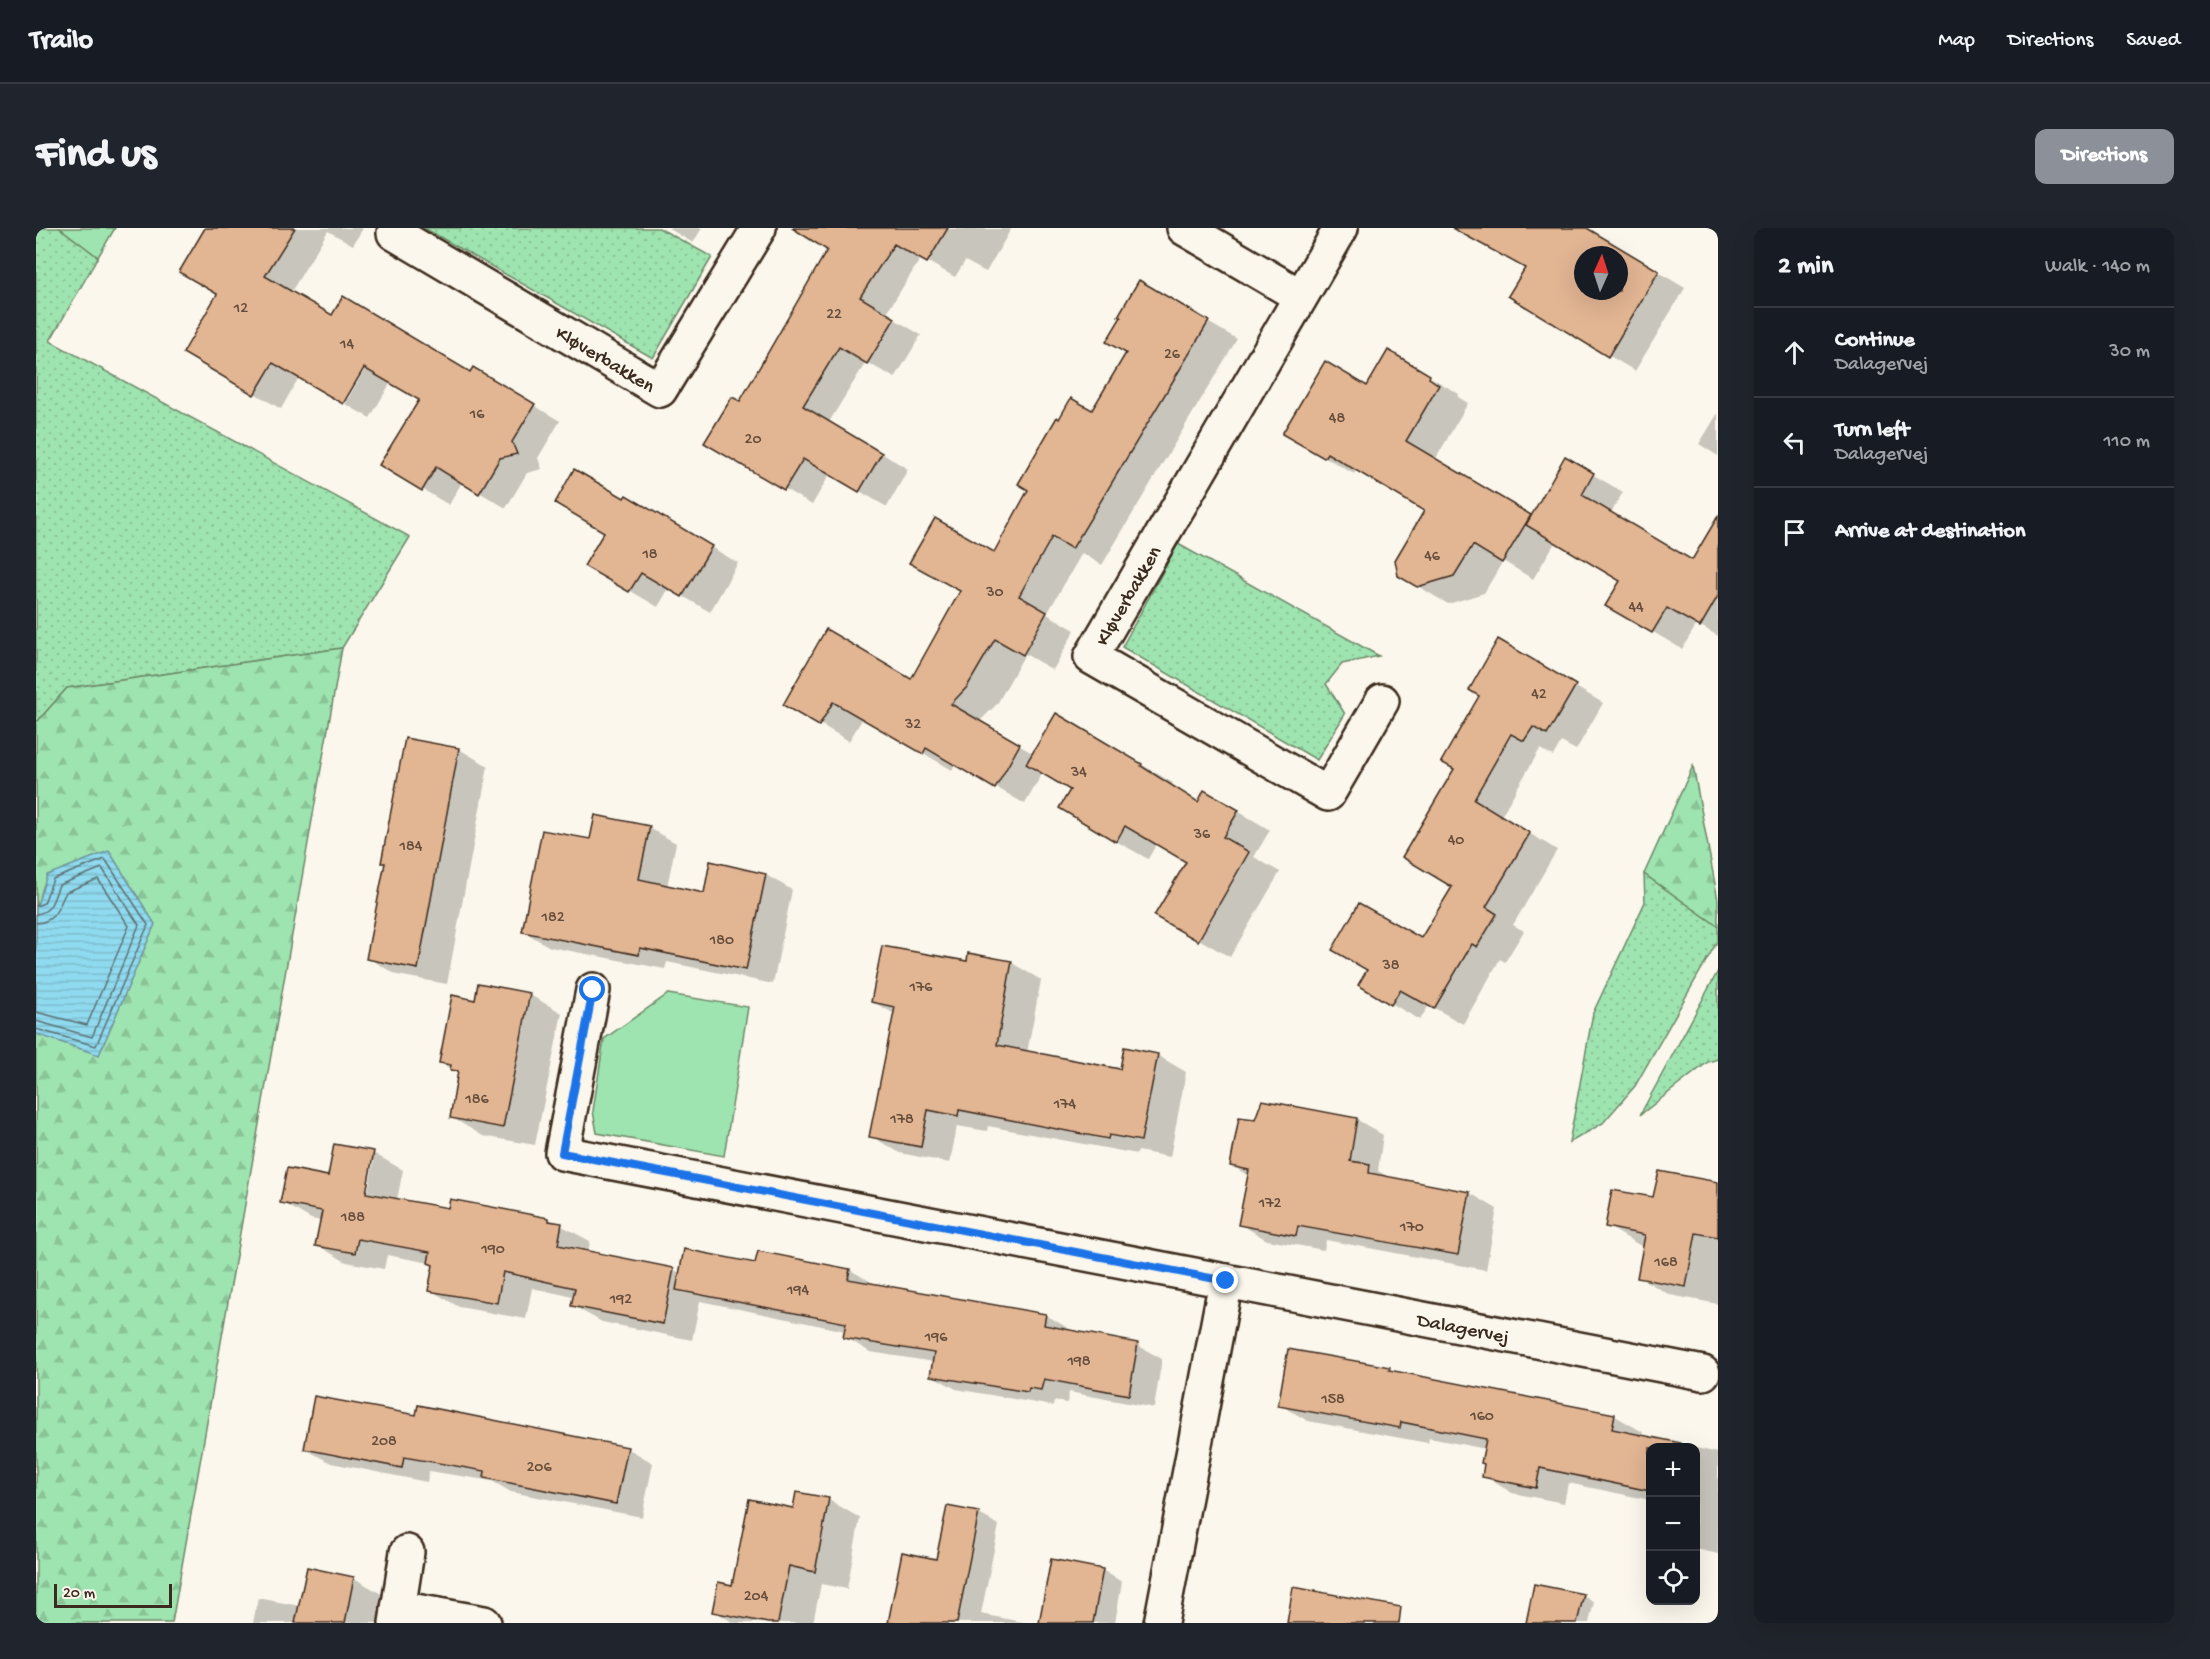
<!DOCTYPE html>
<meta charset="utf-8">
<style>
:root{--surface:#171b24;--page:#20242c;--text:#f1f3f6;--muted:#9ea1a6;--line:#363941;--accent:#8c9099}
body{margin:0;font-family:"Gochi Hand",sans-serif;background:var(--page);color:var(--text)}
.controls{position:absolute;right:18px;bottom:18px;display:grid;overflow:hidden;border-radius:12px;box-shadow:0 6px 24px #0002}
.controls button{width:54px;height:54px;display:grid;place-items:center;padding:0;border:0;border-bottom:2px solid var(--line);background:var(--surface);color:var(--text);font:30px sans-serif}
.compass{position:absolute;left:1538px;top:18px;width:54px;height:54px;border-radius:50%;background:var(--surface);box-shadow:0 6px 24px #0002;rotate:3deg}
.scale{position:absolute;left:18px;bottom:15px;width:118px;box-sizing:border-box;padding-left:6px;border:3px solid #3b2a1e;border-top:0;font-size:16px;line-height:21px;white-space:nowrap;color:#3b2a1e;-webkit-text-stroke:4px #fbf7ec;paint-order:stroke}
.stop{position:absolute;width:18px;height:18px;margin:-14px;border:4px solid #1a73e8;border-radius:50%;background:#fff}
.stop.end{background:#1a73e8;border-color:#fff;box-shadow:0 2px 6px #0008}
.list{margin:0;padding:0;list-style:none}
h2{display:flex;justify-content:space-between;align-items:center;height:78px;margin:0;padding:0 24px;font-size:26px}
h2 small{font-size:20px;font-weight:400;color:var(--muted)}
.list li{display:grid;grid-template-columns:39px 1fr auto;gap:18px;align-items:center;box-sizing:border-box;height:90px;padding:0 24px;border-top:2px solid var(--line)}
.list b{display:block;font-size:22px;white-space:nowrap}
.list p{margin:0;font-size:20px;white-space:nowrap;color:var(--muted)}
.list em{font-size:20px;font-style:normal;color:var(--muted)}
.icon{flex:none;width:33px;height:33px;fill:none;stroke:currentColor;stroke-width:2;stroke-linecap:round;stroke-linejoin:round}
.map{position:relative;flex:none;width:1682px;height:1395px;overflow:hidden;border-radius:12px}
header{display:flex;align-items:center;gap:36px;box-sizing:border-box;height:84px;padding:0 30px;background:var(--surface);border-bottom:2px solid var(--line)}
header strong{font-size:28px}
nav{display:flex;gap:33px;margin-inline-start:auto;font-size:21px}
.intro{display:flex;align-items:center;justify-content:space-between;box-sizing:border-box;height:144px;padding:0 36px}
h1{margin:0;font-size:42px}
.button{padding:15px 27px;border-radius:12px;background:var(--accent);color:#fff;font-size:21px;font-weight:700}
main{display:flex;gap:36px;padding:0 36px}
aside{flex:1;background:var(--surface);border-radius:12px;box-shadow:0 6px 24px #0002}
.map>svg:first-child{display:block}
.grass{fill:url(#grass-dots);stroke:#6c8767;stroke-width:1.5}
.forest{fill:url(#forest-firs);stroke:#6c8767;stroke-width:1.5}
.park{fill:#9ee4b0;stroke:#6c8767;stroke-width:1.5}
.water{fill:url(#water-rules);stroke:#6d949b;stroke-width:1.5}
.shadow{fill:#0003;fill-rule:evenodd}
.lines{fill:none;stroke-linecap:round;stroke-linejoin:round}
.shore{stroke:#5d7072;stroke-width:1.5}
.building{fill:#e2b593;stroke:#3b2a1e;stroke-width:1.5;fill-rule:evenodd}
.street-casing{stroke:#3b2a1e;stroke-width:38}
.street{stroke:#fbf7ec;stroke-width:33}
.route{stroke:#1a73e8;stroke-width:8}
.labels{text-anchor:middle;stroke-width:4.5;stroke-linejoin:round;paint-order:stroke}
.number-label{font-size:16px;fill:#654d3b}
.street-label{font-size:20px;fill:#3b2a1e;stroke:#fbf7ec}
</style>
<header>
<strong>Trailo</strong>
<nav><a>Map</a><a>Directions</a><a>Saved</a></nav>
</header>
<div class="intro"><h1>Find us</h1><a class="button">Directions</a></div>
<main>
<div class="map">
<svg width="1682" height="1395" viewBox="0 0 1682 1395">
<defs>
<pattern id="grass-dots" width="8" height="8" patternUnits="userSpaceOnUse" patternTransform="scale(1.5)"><rect width="8" height="8" fill="#9ee4b0"/><path d="M2 2h.1M6 6h.1" fill="none" stroke="#89c497" stroke-width="1.8" stroke-linecap="round"/></pattern>
<pattern id="forest-firs" width="22" height="20" patternUnits="userSpaceOnUse" patternTransform="scale(1.5)"><rect width="22" height="20" fill="#9ee4b0"/><path d="M5 1l3.5 6h-7zM16 11l3.5 6h-7z" fill="#89c497"/></pattern>
<pattern id="water-rules" width="6" height="5" patternUnits="userSpaceOnUse" patternTransform="scale(1.5)"><rect width="6" height="5" fill="#8fdaef"/><path d="M0 2.5h6" fill="none" stroke="#7cbbcc"/></pattern>
</defs>
<rect width="100%" height="100%" fill="#fbf7ec"/>
<filter id="ink" filterUnits="userSpaceOnUse"><feTurbulence type="fractalNoise" baseFrequency=".0167" numOctaves="2"/><feDisplacementMap in="SourceGraphic" scale="12" xChannelSelector="R" yChannelSelector="G"/><feConvolveMatrix kernelMatrix="1 2 1 2 8 2 1 2 1" color-interpolation-filters="sRGB"/></filter>
<g filter="url(#ink)">
<!-- grass -->
<g class="grass">
<path d="M0,0H24L62,29L14,113L374,309L306,420L31,460L0,495Z"/>
<path d="M388,0H623L676,29L617,130Z"/>
<path d="M1142,316L1343,428L1306,436L1290,456L1309,486L1281,532L1086,419Z"/>
<path d="M1608,646L1682,698V712L1599,858L1567,895L1533,915L1557,785L1609,674Z"/>
<path d="M1682,743V831L1672,834L1604,887Z"/>
</g>
<!-- forest -->
<g class="forest">
<path d="M306,420L136,1395H0V495L31,460Z"/>
<path d="M1657,538L1682,672V698L1608,646Z"/>
</g>
<!-- park -->
<g class="park">
<path d="M24,0H79L62,29Z"/>
<path d="M632,766L712,779L688,928L561,905L557,883L568,811Z"/>
</g>
<!-- water -->
<path class="water" d="M73,623L119,696L63,827L0,806V680L11,647Z"/>
<!-- shadow -->
<g class="shadow">
<path d="M225,0H327L317,17L292,3L255,64L297,89L435,146L437,141L524,193L502,230L506,241L491,245L470,280L426,254L413,277L386,261L385,171L355,154L334,190L309,176L333,134L331,133L263,149L245,181L149,124Z"/>
<path d="M632,0H666L657,15Z"/>
<path d="M769,0L975,1L950,44L929,33L919,49L885,30L850,86L885,107L859,150L830,134L793,194L872,241L851,279L794,246L776,277L671,215L704,175L793,21Z"/>
<path d="M1419,0H1549L1649,60L1599,143L1572,127L1491,40ZM1547,27H1583V63H1547Z"/>
<path d="M1103,54L1201,111L1066,337L1046,325L1011,386L1039,402L1017,442L989,426L961,476L943,494L998,526L1052,505L1137,555L1135,558L1163,575L1169,564L1234,602L1218,629L1244,644L1194,729L1120,687L1152,633L1121,615L1112,631L1080,613L1036,561L1007,544L989,576L920,536L916,542L827,490L813,513L749,476L875,452L958,326L1057,184L1092,125L1087,89Z"/>
<path d="M1352,124L1423,166L1422,169L1432,175L1399,232L1496,289L1530,231L1587,264L1575,285L1657,334L1682,291V408L1661,396L1646,421L1617,404L1571,377L1586,352L1520,313L1497,351L1467,333L1448,365L1412,376L1363,347L1390,283L1321,241L1318,246L1248,205L1332,159Z"/>
<path d="M1682,185V228L1663,216Z"/>
<path d="M590,269L702,335L674,384L633,360L622,379L550,337Z"/>
<path d="M1462,413L1567,475L1540,522L1525,514L1517,528L1504,521L1465,588L1521,622L1477,697L1488,703L1469,734L1464,731L1427,796L1393,777L1384,792L1324,757L1386,712L1418,658L1420,541Z"/>
<path d="M370,512L423,521L452,538L411,756L361,747L332,730L350,636L347,634Z"/>
<path d="M613,600L640,615L631,659L669,667L730,647L756,662L737,756L631,734L629,741L514,719L488,704L556,613Z"/>
<path d="M934,727L976,735L1005,752L991,825L1085,843L1121,827L1150,844L1134,929L1102,923L1101,926L952,898L951,903L921,898L914,935L864,925L835,908L859,786L837,774L932,735Z"/>
<path d="M444,757L494,767L526,785L499,917L447,908L415,889L423,846L405,835L440,773Z"/>
<path d="M1320,891L1347,907L1342,943L1356,951L1434,965L1461,981L1450,1042L1290,1012L1288,1022L1231,1012L1204,996L1213,948L1196,938L1220,893Z"/>
<path d="M337,925L367,942L361,972L413,982L513,991L554,1013L552,1025L637,1041L645,1046L721,1037L723,1025L814,1042L839,1056L1010,1087L1035,1102L1034,1104L1101,1117L1126,1131L1118,1180L1033,1164L1031,1175L1018,1173L1017,1178L920,1161L895,1147L898,1134L834,1124L809,1109L810,1103L664,1073L656,1112L566,1094L537,1078L538,1069L496,1060L490,1091L423,1079L394,1062L398,1037L394,1035L351,1027L348,1041L310,1034L281,1017L285,993L275,991L246,974ZM335,933H338L330,972H327Z"/>
<path d="M1682,955V1076L1634,1067L1603,1049L1608,1018L1603,1017L1571,998L1618,971Z"/>
<path d="M1353,1141L1361,1145L1579,1188L1607,1204L1606,1208L1657,1220H1614V1272L1532,1255L1528,1275L1476,1265L1448,1248L1450,1221L1393,1210L1392,1215L1272,1193L1244,1177Z"/>
<path d="M381,1189L591,1220L617,1235L606,1289L475,1264L456,1253L393,1243L391,1254L295,1235L269,1221Z"/>
<path d="M1660,1220L1682,1225V1326L1660,1321Z"/>
<path d="M793,1272L824,1290L811,1361L785,1356L777,1395H698L678,1383L758,1281Z"/>
<path d="M943,1286L963,1297L945,1386L992,1395H854L901,1333Z"/>
<path d="M272,1341L318,1350L349,1368L344,1395H217L222,1370L264,1378Z"/>
<path d="M1066,1342L1086,1354L1079,1395H1005Z"/>
<path d="M1547,1368L1558,1374L1553,1395H1516Z"/>
</g>
<g class="lines">
<!-- shore -->
<g class="shore">
<path d="M0,678L8,675L17,651L69,631L112,697L60,818L0,801"/>
<path d="M0,686C17,684 17,670 23,657L66,640L103,697L56,809L0,793"/>
<path d="M0,695C20,694 22,679 30,664L62,651L93,698L51,797L0,784"/>
</g>
</g>
<!-- building -->
<g class="building">
<path d="M169,0H259L229,48L296,87L307,68L434,144L437,139L499,176L476,214L481,226L464,230L443,266L400,239L386,263L343,237L383,172L328,140L307,176L237,135L218,167L147,125L181,66L143,44Z"/>
<path d="M756,0H912L891,35L858,16L824,69L859,90L831,136L803,119L767,178L846,225L823,264L767,231L748,262L668,215L696,169L704,173L791,22Z"/>
<path d="M1416,0H1551L1623,43L1572,129L1472,68L1489,40ZM1547,27H1583V63H1547Z"/>
<path d="M1103,52L1173,93L1036,321L1016,309L983,368L1011,384L987,427L959,411L931,459L915,476L984,516L959,561L890,520L887,526L797,474L783,498L747,477L790,401L875,451L924,363L873,335L899,290L958,324L992,262L982,256L1021,189L1023,191L1035,170L1056,182L1090,125L1070,114L1085,89L1082,88Z"/>
<path d="M1352,122L1394,147L1393,150L1403,157L1370,213L1495,287L1466,335L1437,317L1418,348L1381,359L1362,348L1359,332L1388,283L1291,225L1288,230L1246,206L1289,133L1331,158Z"/>
<path d="M1529,228L1558,245L1546,267L1656,332L1682,288V368L1664,399L1631,380L1616,405L1569,378L1584,353L1490,297Z"/>
<path d="M538,241L588,270L590,267L676,318L646,369L605,345L593,364L548,338L568,304L519,275Z"/>
<path d="M1462,411L1540,457L1511,507L1497,499L1488,513L1475,506L1438,571L1494,605L1450,679L1461,686L1441,719L1436,716L1398,781L1364,762L1355,777L1322,757L1331,742L1296,722L1323,675L1385,710L1416,659L1366,629L1418,541L1405,534L1443,468L1433,462Z"/>
<path d="M1020,485L1106,536L1105,538L1162,574L1168,562L1203,582L1187,609L1213,624L1162,713L1118,688L1150,634L1089,598L1080,614L1023,580L1034,562L990,536Z"/>
<path d="M369,510L423,520L382,741L330,731L349,635H345Z"/>
<path d="M559,587L614,598L603,651L668,665L674,633L730,646L710,742L604,720L603,727L486,704L506,602L554,611Z"/>
<path d="M846,718L931,733L932,725L976,733L961,817L1084,841L1088,819L1122,826L1105,913L1073,907L1072,911L923,882L922,888L892,882L885,919L833,909L859,779L835,774Z"/>
<path d="M442,755L494,765L467,900L414,890L422,843L414,842L415,837L403,835L416,767L439,772Z"/>
<path d="M1226,872L1321,890L1314,933L1334,936L1333,945L1434,964L1422,1027L1262,998L1260,1008L1202,997L1213,942L1194,938L1203,889L1219,891Z"/>
<path d="M298,916L338,923L330,965L412,980L414,971L513,990V993L526,995L522,1017L638,1040L627,1096L535,1078L539,1060L467,1044L461,1075L392,1063L397,1037L392,1035L394,1024L322,1011L319,1025L279,1018L286,983L244,975L251,940L292,948Z"/>
<path d="M1623,943L1682,954V1009L1660,1005L1650,1059L1601,1050L1609,1007L1569,999L1576,962L1617,969Z"/>
<path d="M648,1021L719,1035L722,1023L814,1041L812,1051L1010,1086L1008,1097L1102,1115L1093,1167L1008,1151L1005,1162L993,1160L992,1164L894,1148L898,1125L807,1110L810,1095L640,1062Z"/>
<path d="M1252,1121L1354,1139L1353,1142L1579,1186L1576,1201L1645,1215L1644,1220H1614V1263L1504,1240L1500,1260L1446,1249L1448,1236L1445,1235L1450,1211L1365,1194L1364,1200L1242,1178Z"/>
<path d="M278,1168L380,1187L382,1177L592,1219L580,1276L448,1250L449,1243L368,1229L366,1240L268,1221Z"/>
<path d="M760,1264L793,1270L779,1344L753,1338L742,1395H732L676,1384L682,1354L696,1357L713,1271L757,1280Z"/>
<path d="M911,1278L943,1284L921,1395H852L866,1324L900,1331Z"/>
<path d="M1015,1331L1067,1341L1057,1395H1003Z"/>
<path d="M271,1339L318,1349L309,1395H259Z"/>
<path d="M1498,1356L1548,1366L1541,1395H1490Z"/>
<path d="M1257,1359L1365,1379L1363,1395H1251Z"/>
</g>
<g class="lines">
<!-- street casing -->
<g class="street-casing">
<g id="street">
<path id="s1" d="M361,0L358,5L624,162L723,0"/>
<path d="M1148,0L1264,68"/>
<path d="M1305,0L1055,429L1292,566L1346,473"/>
<path id="s2" d="M557,762L526,925L1667,1145"/>
<path d="M362,1380L448,1395"/>
<path d="M360,1395L371,1324"/>
<path d="M1125,1395L1190,1053"/>
</g>
</g>
<!-- street -->
<use href="#street" class="street"/>
</g>
</g>
<g class="lines" filter="url(#ink)">
<!-- route -->
<path class="route" d="M557,762L526,925L1190,1053"/>
</g>
<g class="labels">
<!-- number labels -->
<g class="number-label">
<text x="205" y="84">12</text>
<text x="798" y="90">22</text>
<text x="311" y="120">14</text>
<text x="1136" y="130">26</text>
<text x="441" y="190">16</text>
<text x="1301" y="194">48</text>
<text x="717" y="215">20</text>
<text x="614" y="330">18</text>
<text x="1396" y="332">46</text>
<text x="959" y="368">30</text>
<text x="1600" y="383">44</text>
<text x="1503" y="470">42</text>
<text x="877" y="500">32</text>
<text x="1043" y="548">34</text>
<text x="1166" y="610">36</text>
<text x="1420" y="616">40</text>
<text x="375" y="622">184</text>
<text x="517" y="693">182</text>
<text x="686" y="716">180</text>
<text x="1355" y="741">38</text>
<text x="885" y="763">176</text>
<text x="441" y="875">186</text>
<text x="1029" y="880">174</text>
<text x="866" y="895">178</text>
<text x="1234" y="979">172</text>
<text x="317" y="993">188</text>
<text x="1376" y="1003">170</text>
<text x="457" y="1025">190</text>
<text x="1630" y="1038">168</text>
<text x="762" y="1066">194</text>
<text x="585" y="1075">192</text>
<text x="900" y="1113">196</text>
<text x="1043" y="1137">198</text>
<text x="1297" y="1175">158</text>
<text x="1446" y="1192">160</text>
<text x="348" y="1217">208</text>
<text x="503" y="1243">206</text>
<text x="720" y="1372">204</text>
</g>
<!-- street labels -->
<g class="street-label">
<text dy="7" stroke="none"><textPath href="#s1" startOffset="252">Kløverbakken</textPath></text>
<text transform="translate(1091 367) rotate(-60)" y="7">Kløverbakken</text>
<text dy="7" stroke="none"><textPath href="#s2" startOffset="1084">Dalagervej</textPath></text>
</g>
</g>
</svg>
<div class="controls">
<button>+</button>
<button>−</button>
<button><svg class="icon" aria-label="locate" viewBox="0 0 24 24"><circle cx="12" cy="12" r="6"/><path d="M12 2v4M12 18v4M2 12h4M18 12h4"/></svg></button>
</div>
<svg class="compass" viewBox="-18 -18 36 36"><path d="M0-13l5 13h-10z" fill="#e53935"/><path d="M0 13l5-13h-10z" fill="#9ea1a6"/></svg>
<div class="scale">20 m</div>
<div class="stop" style="left:557px;top:762px"></div>
<div class="stop end" style="left:1190px;top:1053px"></div>
</div>
<aside>
<h2>2 min<small>Walk · 140 m</small></h2>
<ul class="list">
<li><svg class="icon" aria-label="ahead" viewBox="0 0 24 24"><path d="M12 20V5M6 11l6-6 6 6"/></svg><div><b>Continue</b><p>Dalagervej</p></div><em>30 m</em></li>
<li><svg class="icon" aria-label="left" viewBox="0 0 24 24"><path d="M17 20v-9H6M10 6l-5 5 5 5"/></svg><div><b>Turn left</b><p>Dalagervej</p></div><em>110 m</em></li>
<li><svg class="icon" aria-label="arrive" viewBox="0 0 24 24"><path d="M6 21V4h12l-3 4 3 4H6"/></svg><div><b>Arrive at destination</b></div></li>
</ul>
</aside>
</main>
